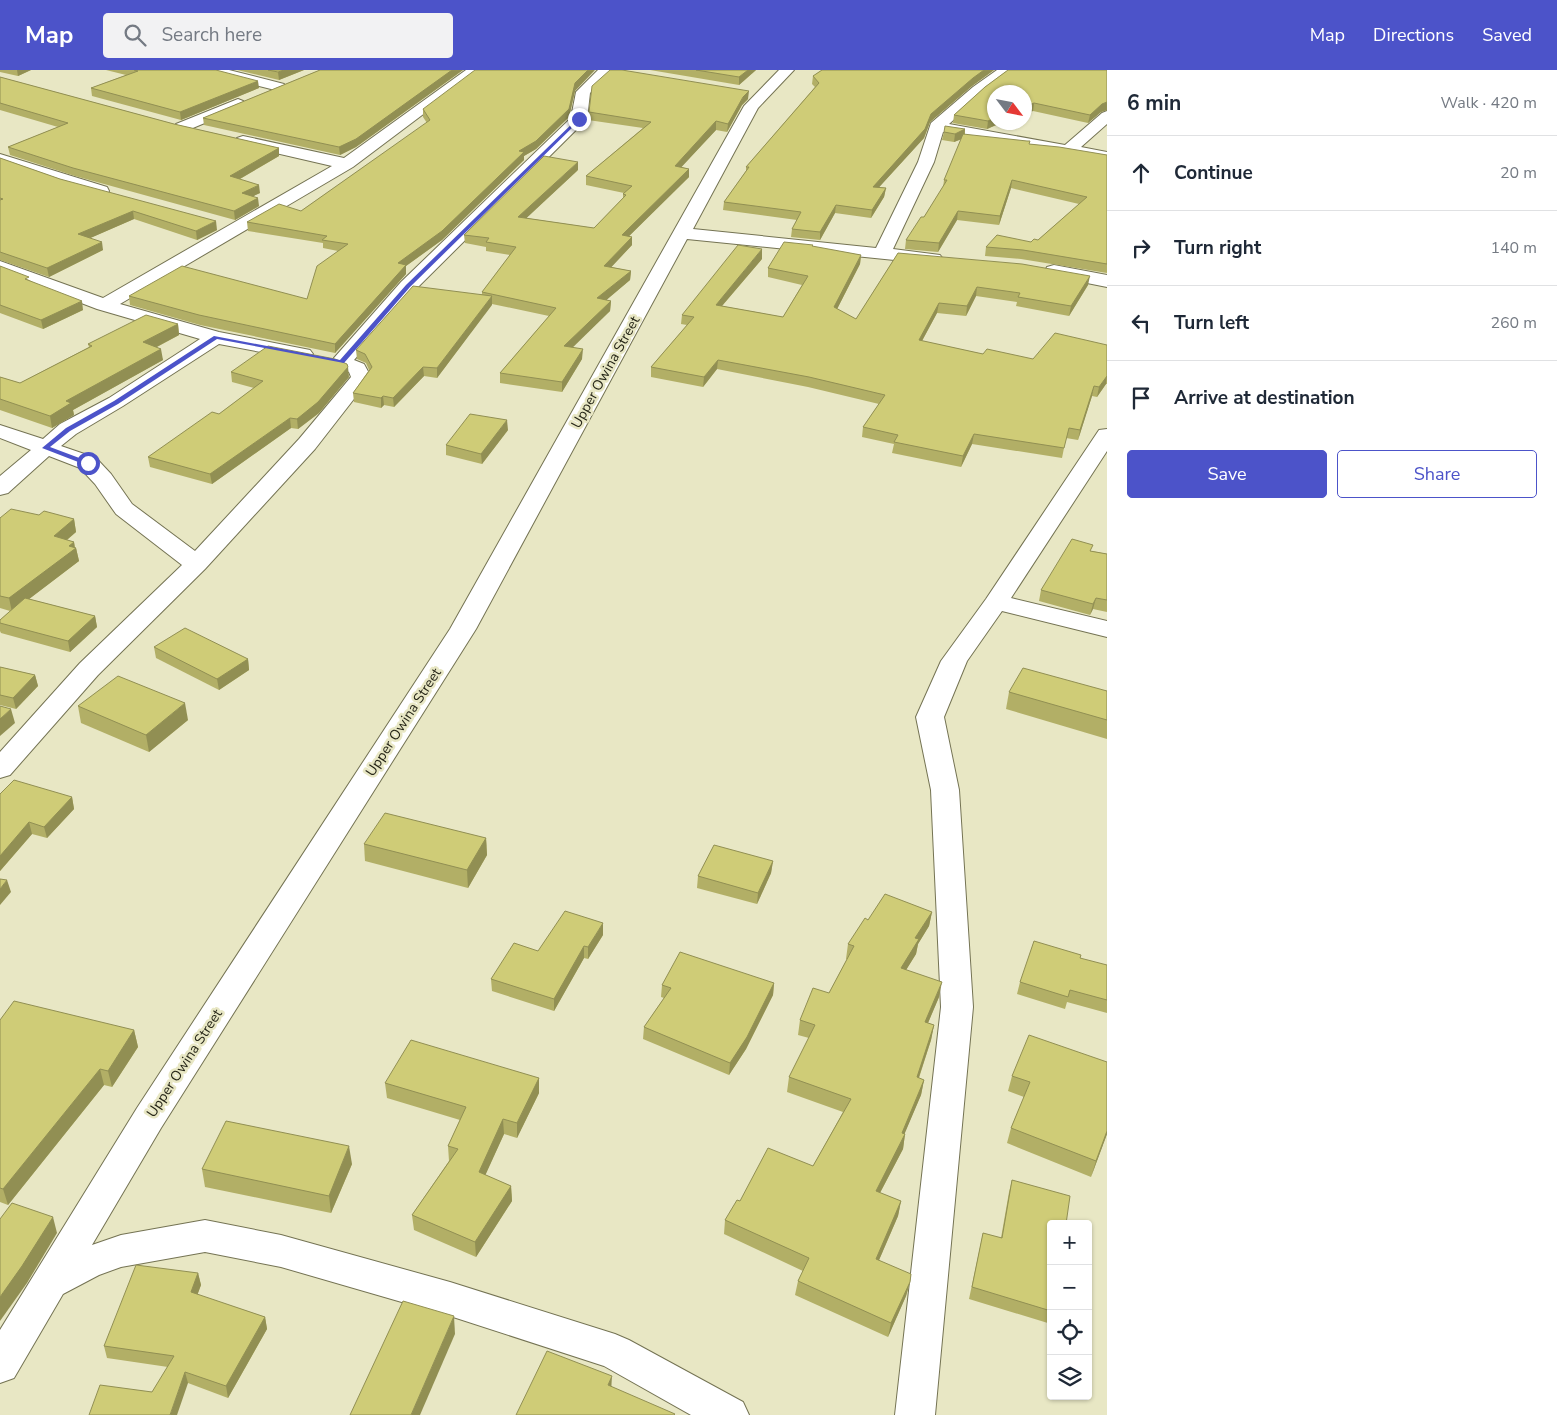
<!DOCTYPE html>
<meta charset="utf-8">
<style>
:root{--surface:#fff;--page:#f2f2f3;--text:#1f2937;--muted:#747a83;--line:#e0e1e3;--accent:#4c53c9}
body{margin:0;font-family:"Nunito Sans",sans-serif;background:var(--page);color:var(--text)}
.controls{position:absolute;right:15px;bottom:15px;display:grid;overflow:hidden;border-radius:5px;box-shadow:0 1px 4px #0004}
.controls button{width:45px;height:45px;display:grid;place-items:center;padding:0;border:0;border-bottom:1px solid var(--line);background:var(--surface);color:var(--text);font:25px sans-serif}
.compass{position:absolute;left:987px;top:15px;width:45px;height:45px;border-radius:50%;background:var(--surface);box-shadow:0 1px 4px #0004;rotate:122deg}
.stop{position:absolute;width:15px;height:15px;margin:-11px;border:4px solid #4c53c9;border-radius:50%;background:#fff}
.stop.end{background:#4c53c9;border-color:#fff;box-shadow:0 1px 5px #0008}
.list{margin:0;padding:0;list-style:none}
h2{display:flex;justify-content:space-between;align-items:center;height:65px;margin:0;padding:0 20px;font-size:21px}
h2 small{font-size:16px;font-weight:400;color:var(--muted)}
.list li{display:grid;grid-template-columns:32px 1fr auto;gap:15px;align-items:center;box-sizing:border-box;height:75px;padding:0 20px;border-top:1px solid var(--line)}
.list b{display:block;font-size:19px;white-space:nowrap}
.list em{font-size:16px;font-style:normal;color:var(--muted)}
.actions{display:flex;gap:10px;padding:15px 20px}
.actions a{flex:1;padding:11px 0;border:1px solid var(--accent);border-radius:5px;text-align:center;font-size:18px;color:var(--accent)}
.actions .main{background:var(--accent);color:#fff}
.icon{flex:none;width:28px;height:28px;fill:none;stroke:currentColor;stroke-width:2;stroke-linecap:round;stroke-linejoin:round}
.map{position:relative;flex:none;width:1107px;height:1345px;overflow:hidden}
header{display:flex;align-items:center;gap:30px;box-sizing:border-box;height:70px;padding:0 25px;background:var(--accent);color:#fff}
header strong{font-size:24px}
nav{display:flex;gap:28px;margin-inline-start:auto;font-size:18px}
.search{width:350px;height:45px;background:var(--page);display:flex;align-items:center;gap:12px;box-sizing:border-box;padding:0 18px;border-radius:5px;color:var(--muted);font-size:19px}
main{display:flex}
aside{flex:1;background:var(--surface)}
.map>svg:first-child{display:block}
.lines{fill:none;stroke-linecap:round;stroke-linejoin:round}
.minor-casing{stroke:#747353;stroke-width:2}
.minor{fill:#fff;fill-rule:evenodd}
.wall{fill:#b2af66}
.shaded-wall{fill:#918f53}
.building{fill:#cfcc77;stroke:#918f53}
.route{fill:#4c53c9}
.labels{text-anchor:middle;stroke-width:5;stroke-linejoin:round;paint-order:stroke}
.street-label{font-size:14px;fill:#252517;stroke:#e8e7c4}
</style>
<header>
<strong>Map</strong>
<div class="search"><svg class="icon" aria-label="search" viewBox="0 0 24 24"><circle cx="10" cy="10" r="6"/><path d="M15 15l6 6"/></svg>Search here</div>
<nav><a>Map</a><a>Directions</a><a>Saved</a></nav>
</header>
<main>
<div class="map">
<svg width="1107" height="1345" viewBox="0 0 1107 1345">
<rect width="100%" height="100%" fill="#e8e7c4"/>
<g class="lines">
<!-- minor casing -->
<g class="minor-casing">
<g id="minor">
<path d="M205,0H229L284,14L286,17L284,20L279,21L207,3Z"/>
<path d="M466,0H482L353,97L120,234L219,262L310,280L313,284L310,288L303,290L219,274L123,336L76,364L61,376L96,388L111,404L132,434L195,481L299,369L351,307L349,302L334,296L331,292L334,288L401,212L571,48L576,22L598,0H614L590,23L587,49L584,52L415,220L354,290L364,294L371,307L315,379L205,499L98,605L10,705L0,708V682L80,593L182,495L116,444L95,414L80,398L49,386L8,423L0,425V406L31,380L0,368V355L43,369L60,354L109,328L200,269L97,239L0,202V191L103,228L332,96L237,74L235,71L237,68L243,66L344,88Z"/>
<path d="M779,0H794L758,38L693,159L876,178L918,92L931,53L973,17L997,0H1014L983,23L949,54L1065,75L1102,43L1107,41V54L1081,77L1107,82V92L943,62L934,92L893,179L940,185L943,189L940,193L934,194L687,169L476,559L161,1058L92,1175L121,1165L205,1150L281,1165L450,1212L615,1264L629,1270L743,1332L749,1345H691L604,1296L450,1246L281,1197L205,1182L121,1197L99,1205L63,1224L14,1308L0,1313V1260L137,1038L450,559L744,36Z"/>
<path d="M238,29L243,31L246,34L243,37L188,60H176L174,57L176,54Z"/>
<path d="M0,84L107,117L109,121L107,125L101,126L0,94Z"/>
<path d="M1054,195L1107,205V217L1047,205L1045,201L1047,197Z"/>
<path d="M1107,359V381L1011,528L1107,551V567L1002,541L967,591L944,647L959,720L973,937L935,1345H895L941,937L931,720L916,647L941,591L986,529L1099,360Z"/>
</g>
</g>
<!-- minor -->
<use href="#minor" class="minor"/>
</g>
<!-- wall -->
<g class="wall">
<path d="M0,0H31L18,6L0,2Z"/>
<path d="M106,0H216L259,18L181,50L92,26L91,18L126,5Z"/>
<path d="M237,0H304L279,10Z"/>
<path d="M320,0H463L356,77L340,85L204,55L203,48Z"/>
<path d="M650,0H756L739,15Z"/>
<path d="M822,0H994L972,16L930,52L924,68L879,117L886,118L884,127L871,148L835,143L820,170L791,167L792,159L797,150L723,140L724,132L746,101V97L815,17L812,14L813,6Z"/>
<path d="M1008,0H1107V40L1101,42L1088,53L1033,41L1024,44V22H994V52H1003L987,59L953,53L954,45L985,17Z"/>
<path d="M0,7L174,54L279,78V86L240,109L260,123L253,126L259,136L235,150L75,106L10,85L8,77L58,57L0,40Z"/>
<path d="M575,21L569,47L536,79L524,86V90L442,170L406,196V204L335,283L200,255L130,235L129,226L307,229L338,181L323,178V173L248,161L247,152L301,141L427,53L423,47V39Z"/>
<path d="M748,29L742,35L727,62L716,60L681,97L689,99V107L629,166L632,167V175L611,197L631,201L630,210L606,230L611,231L610,241L572,277L582,289L562,322L500,313V303L549,246L492,234L437,308L424,306L394,337L384,335L381,338L354,332L353,323L369,300L366,293L357,289L356,280L482,224V222L510,185L486,181V177L465,173L464,165L578,100L526,148L594,158L623,128V124L624,123L586,115V106L643,58L588,50L589,42Z"/>
<path d="M965,59V65L1107,85V203L1021,189L985,186L986,177L1031,172L1038,170L1079,134L1011,118L999,155L957,150L938,182L905,179L906,170L924,147L943,118L944,110L962,69L954,72L942,70L944,62Z"/>
<path d="M0,88L60,109L217,160L197,170L134,149L90,168L103,180L49,207L0,190Z"/>
<path d="M813,177L861,185L860,194L837,239L856,249L898,183L1088,215L1069,246L1016,236L1017,232L976,226L966,246L937,243L922,271L983,284L1033,289L1107,275V314H1106L1097,327L1092,326L1078,370L1066,368L1062,388L972,374L961,397L892,383L894,374L862,367L863,357L879,334L808,317L717,299L703,317L651,307V297L687,255L681,254L682,245L762,189L722,236L783,247L802,215L768,207V198Z"/>
<path d="M0,196L29,210L83,240L43,259L0,243Z"/>
<path d="M178,254L179,265L157,277L163,290L73,340L74,345L52,358L0,340V307L20,313L89,277L88,274Z"/>
<path d="M231,302L349,307L319,343L298,359L291,358L212,414L150,397L148,387L219,344L254,318L232,312Z"/>
<path d="M508,360L482,394L446,385V375Z"/>
<path d="M39,445L74,449L76,462L67,470L74,472L75,478H76L79,491L29,529L95,546L97,557L70,582L1,563L0,561V550L10,541L0,538V448Z"/>
<path d="M1092,481L1107,484V542L1093,539L1090,545L1039,531L1041,520Z"/>
<path d="M154,577L248,589L249,600L219,620L156,588Z"/>
<path d="M0,597L35,605L38,616L16,639L0,635Z"/>
<path d="M1107,621V669L1006,639L1009,622Z"/>
<path d="M78,636L188,650L149,682L81,653Z"/>
<path d="M0,724L72,727L74,739L47,768L32,764L0,801Z"/>
<path d="M486,768L487,785L468,818L365,791L364,774Z"/>
<path d="M773,791L771,803L757,834L697,818L698,806Z"/>
<path d="M932,842L929,856L918,874L916,884L906,900L939,927L928,953L934,955L931,970L919,1008L924,1010L921,1025L904,1064H905L903,1079L880,1123L901,1131L898,1146L879,1190L910,1212L906,1226L888,1267L795,1225L798,1211L803,1201L724,1164L725,1150L740,1131L813,1096L843,1042L787,1022L789,1007L809,968L798,965L800,950L829,923L847,889H846L848,874L868,850Z"/>
<path d="M603,865L588,889L584,888L554,941L492,921L491,909L538,881Z"/>
<path d="M1107,895V943L1067,932L1065,939L1017,924L1020,912Z"/>
<path d="M774,913L773,925L746,979L729,1005L643,969L644,957L664,928L661,927L662,915Z"/>
<path d="M0,950L134,960L138,977L112,1017L104,1015L8,1135L0,1132Z"/>
<path d="M1107,992V1064L1091,1107L1007,1073L1011,1058L1024,1027L1008,1021L1012,1006Z"/>
<path d="M539,1008V1023L517,1068L504,1064L485,1105L511,1116L512,1131L476,1187L414,1160L412,1145L449,1091L448,1076L460,1050L387,1028L385,1013Z"/>
<path d="M352,1094L331,1143L205,1117L202,1099Z"/>
<path d="M1012,1110L1051,1154V1254L969,1229L983,1163L1001,1168L1009,1122Z"/>
<path d="M198,1203L201,1215L197,1225L265,1247L267,1259L228,1328L188,1313L152,1322L168,1297L107,1288L104,1276Z"/>
</g>
<!-- shaded-wall -->
<g class="shaded-wall">
<path d="M17,0H31L18,6Z"/>
<path d="M284,0H304L279,10L278,2Z"/>
<path d="M452,0H463L356,77L340,85L339,77Z"/>
<path d="M588,0H595L575,21L569,47L536,79L524,86V90L442,170L406,196V204L335,283V274L398,193L519,81L575,13Z"/>
<path d="M748,0H756L739,15V7Z"/>
<path d="M984,0H994L972,16L930,52L924,68L872,125L873,117L931,44L973,8Z"/>
<path d="M258,11L259,18L181,50L180,42Z"/>
<path d="M749,21L748,29L742,35L727,62L728,54L743,27Z"/>
<path d="M1107,32V40L1101,42L1088,53L1090,45L1102,34Z"/>
<path d="M1034,33L1033,41L1024,44V37Z"/>
<path d="M994,48V52H1003L987,59L988,51Z"/>
<path d="M716,51V60L675,104V96Z"/>
<path d="M965,59L964,68L954,72L955,64Z"/>
<path d="M279,78V86L231,114L230,106Z"/>
<path d="M578,92V100L518,156V147Z"/>
<path d="M689,99V107L621,174L622,165Z"/>
<path d="M1012,110L1011,118L999,155L1000,146Z"/>
<path d="M259,115L260,123L243,131L242,123Z"/>
<path d="M886,118L884,127L871,148L872,140Z"/>
<path d="M258,128L259,136L235,150L234,141Z"/>
<path d="M836,135L835,143L820,170V162Z"/>
<path d="M133,141L134,149L79,173L78,164Z"/>
<path d="M958,141L957,150L938,182L939,173Z"/>
<path d="M216,151L217,160L197,170L196,161Z"/>
<path d="M632,167V175L604,205V196Z"/>
<path d="M102,172L103,180L49,207L47,198Z"/>
<path d="M762,179V189L715,244L716,235Z"/>
<path d="M861,185L860,194L833,247L834,237Z"/>
<path d="M631,201L630,210L597,238V228Z"/>
<path d="M1090,206L1088,215L1069,246L1071,236Z"/>
<path d="M977,217L976,226L966,246L967,236Z"/>
<path d="M492,226V235L437,308V298Z"/>
<path d="M82,231L83,240L43,259L41,250Z"/>
<path d="M611,231L610,241L564,286V276Z"/>
<path d="M939,233L937,243L917,280L919,270Z"/>
<path d="M178,254L179,265L145,283L143,272Z"/>
<path d="M161,279L163,290L73,340L74,345L52,358L50,346L66,331Z"/>
<path d="M583,279L582,289L562,322V312Z"/>
<path d="M718,290L717,299L703,317L704,307Z"/>
<path d="M348,297L349,307L319,343L298,359L297,349Z"/>
<path d="M423,297L424,306L394,337L393,328Z"/>
<path d="M1107,306L1106,314L1097,327L1099,317Z"/>
<path d="M1094,316L1092,326L1078,370L1080,360Z"/>
<path d="M383,326L384,335L381,338V328Z"/>
<path d="M290,348L291,358L212,414L210,404Z"/>
<path d="M507,350L508,360L482,394L481,384Z"/>
<path d="M974,364L972,374L961,397L963,386Z"/>
<path d="M74,449L76,462L56,479L54,466Z"/>
<path d="M74,472L75,479L76,478L79,491L12,542L9,528Z"/>
<path d="M1096,528L1093,539L1090,545L1093,534Z"/>
<path d="M95,546L97,557L70,582L68,571Z"/>
<path d="M248,589L249,600L219,620L217,609Z"/>
<path d="M35,605L38,616L16,639L13,628Z"/>
<path d="M185,633L188,650L149,682L146,665Z"/>
<path d="M11,639L15,653L0,666V649Z"/>
<path d="M72,727L74,739L47,768L44,757Z"/>
<path d="M29,752L32,764L0,801V786Z"/>
<path d="M486,768L487,785L468,818L467,800Z"/>
<path d="M773,791L771,803L757,834L758,823Z"/>
<path d="M7,810L11,822L0,835V819Z"/>
<path d="M932,842L929,856L918,874L916,884L898,913L901,898L915,868Z"/>
<path d="M603,853V865L588,889V877Z"/>
<path d="M584,876V888L554,941V929Z"/>
<path d="M942,912L939,927L922,967L925,952Z"/>
<path d="M774,913L773,925L746,979L729,1005L730,993Z"/>
<path d="M934,955L931,970L914,1022L917,1007Z"/>
<path d="M134,960L138,977L112,1017L108,1001Z"/>
<path d="M100,999L104,1015L8,1135L3,1119Z"/>
<path d="M539,1008V1023L517,1068V1053Z"/>
<path d="M924,1010L921,1025L899,1077L905,1064L903,1079L873,1136L876,1121L902,1063Z"/>
<path d="M503,1049L504,1064L480,1117L479,1102Z"/>
<path d="M1107,1061V1064L1091,1107L1096,1091Z"/>
<path d="M349,1076L352,1094L331,1143L329,1126Z"/>
<path d="M511,1116L512,1131L476,1187L475,1172Z"/>
<path d="M901,1131L898,1146L873,1204L876,1189Z"/>
<path d="M53,1147L57,1163L27,1213L0,1251V1227Z"/>
<path d="M198,1203L201,1215L194,1234L191,1222Z"/>
<path d="M910,1212L906,1226L888,1267L891,1253Z"/>
<path d="M454,1246L455,1264L420,1345H411Z"/>
<path d="M265,1247L267,1259L228,1328L226,1316Z"/>
<path d="M185,1302L188,1313L177,1345H170Z"/>
<path d="M612,1306L611,1323L608,1315Z"/>
</g>
<!-- building -->
<g class="building">
<path d="M134,0H216L258,11L180,42L91,18L138,1Z"/>
<path d="M268,0H284L278,2Z"/>
<path d="M320,0H452L356,69L339,77L203,48Z"/>
<path d="M475,0H588L575,13L569,39L536,71L519,81L524,82L442,161L398,193L406,195L335,274L199,245L129,226L182,196L307,229L317,196L348,174L322,170L327,166L247,152L279,134L301,141L430,50L423,39Z"/>
<path d="M610,0H622L749,21L743,27L728,54L716,51L675,96L689,99L622,165L632,167L604,196L631,201L597,228L611,231L564,276L583,279L562,312L500,303L556,238L482,222L516,177L486,172L489,168L464,165L544,86L578,92L518,147L594,158L626,125L623,124L632,116L586,106L651,52L589,42L592,16Z"/>
<path d="M696,0H748L739,7Z"/>
<path d="M822,0H984L973,8L931,44L925,59L873,117L886,118L872,140L836,135L820,162L792,159L801,142L724,132L749,97H746L819,13L813,6Z"/>
<path d="M1008,0H1107V32L1102,34L1090,45L1034,33L1024,37V22H994V48L988,51L954,45L985,17Z"/>
<path d="M0,7L174,54L279,78L230,106L259,115L242,123L258,128L234,141L73,98L8,77L68,53L0,33Z"/>
<path d="M945,56L965,59L955,64L944,62Z"/>
<path d="M963,64L1027,71H1030L1029,74L1059,77L1107,85V194L1023,180L986,177L997,165L1031,172L1034,169L1038,170L1087,127L1012,110L1000,146L958,141L939,173L906,170L921,147H924L947,110H944Z"/>
<path d="M0,88L60,109L216,151L196,161L133,141L78,164L102,172L47,198L0,182V130L3,129L0,128Z"/>
<path d="M784,172L813,175L812,176L861,185L834,237L856,249L898,183L1022,194L1090,206L1071,236L1018,227L1020,223L977,217L967,236L939,233L919,270L983,284L987,279L1033,289L1055,263L1107,275V306L1099,317L1094,316L1080,360L1069,358L1064,378L974,364L963,386L894,372L898,365L863,357L885,325L809,307L718,290L704,307L651,297L694,247L682,245L738,175L762,179L716,235L783,247L808,206L768,198Z"/>
<path d="M0,196L29,207L25,209L82,231L41,250L0,235Z"/>
<path d="M413,216L492,226L437,298L423,297L393,328L383,326L381,328L353,323L372,297L365,284L356,280Z"/>
<path d="M146,245L178,254L143,272L161,279L66,331L71,333L50,346L0,329V307L20,313L92,276L88,274Z"/>
<path d="M268,276L335,289L347,294L348,297L318,332L297,349L290,348L210,404L148,387L212,342L219,344L263,311L231,302Z"/>
<path d="M470,344L507,350L481,384L446,375Z"/>
<path d="M11,439L39,445L44,441L74,449L54,466L74,472L69,476L76,478L9,528L0,526V448Z"/>
<path d="M1072,469L1093,475L1090,481L1107,484V530L1096,528L1093,534L1041,520Z"/>
<path d="M25,528L95,546L68,571L0,553V550Z"/>
<path d="M185,558L248,589L217,609L154,577Z"/>
<path d="M0,597L35,605L13,628L0,625Z"/>
<path d="M1023,598L1107,621V650L1009,622Z"/>
<path d="M118,606L185,633L146,665L78,636Z"/>
<path d="M0,636L11,639L0,649Z"/>
<path d="M14,710L72,727L44,757L29,752L0,786V724Z"/>
<path d="M385,743L486,768L467,800L364,774Z"/>
<path d="M714,775L773,791L758,823L698,806Z"/>
<path d="M0,809L7,810L0,819Z"/>
<path d="M885,824L932,842L915,868L919,869L901,898L942,912L925,952L934,955L917,1007L924,1010L902,1063L905,1064L876,1121L901,1131L876,1189L911,1204L910,1212L891,1253L798,1211L809,1188L725,1150L737,1130L740,1131L768,1078L813,1096L851,1029L789,1007L815,955L800,950L813,918L829,923L854,876L848,874L865,848L868,850Z"/>
<path d="M565,841L603,853L588,877L584,876L554,929L491,909L514,873L538,881Z"/>
<path d="M1034,871L1081,885L1080,888L1107,895V930L1070,920L1068,927L1020,912Z"/>
<path d="M680,882L774,913L747,967L730,993L644,957L671,918L662,915Z"/>
<path d="M14,931L134,960L108,1001L100,999L3,1119L0,1118V950Z"/>
<path d="M1029,965L1107,992V1061L1096,1091L1011,1058L1030,1012L1012,1006Z"/>
<path d="M411,970L539,1008L517,1053L503,1049L479,1102L511,1116L475,1172L412,1145L458,1079L448,1076L466,1037L385,1013Z"/>
<path d="M226,1051L349,1076L329,1126L202,1099Z"/>
<path d="M1012,1110L1070,1126L1066,1154H1051V1241L972,1217L983,1163L1002,1168Z"/>
<path d="M12,1133L53,1147L22,1196L0,1227V1149Z"/>
<path d="M136,1195L198,1203L191,1222L265,1247L226,1316L185,1302L170,1345H89L100,1315L152,1322L174,1286L104,1276Z"/>
<path d="M403,1231L454,1246L411,1345H350Z"/>
<path d="M547,1281L612,1306L608,1315L675,1344L674,1345H516Z"/>
</g>
<!-- route -->
<path class="route" d="M578,48L581,49L410,217L344,293L217,269L118,334L70,361L50,377L90,392V395H86L42,378L66,358L114,331L214,266L340,290L406,215Z"/>
<g class="labels">
<!-- street labels -->
<g class="street-label">
<text transform="translate(605 302) rotate(-61)" y="5">Upper Owina Street</text>
<text transform="translate(403 652) rotate(-57)" y="5">Upper Owina Street</text>
<text transform="translate(184 993) rotate(-57)" y="5">Upper Owina Street</text>
</g>
</g>
</svg>
<div class="controls">
<button>+</button>
<button>−</button>
<button><svg class="icon" aria-label="locate" viewBox="0 0 24 24"><circle cx="12" cy="12" r="6"/><path d="M12 2v4M12 18v4M2 12h4M18 12h4"/></svg></button>
<button><svg class="icon" aria-label="layers" viewBox="0 0 24 24"><path d="M12 4l9 5-9 5-9-5zM3 14l9 5 9-5"/></svg></button>
</div>
<svg class="compass" viewBox="-18 -18 36 36"><path d="M0-13l5 13h-10z" fill="#e53935"/><path d="M0 13l5-13h-10z" fill="#747a83"/></svg>
<div class="stop" style="left:88px;top:393px"></div>
<div class="stop end" style="left:579px;top:49px"></div>
</div>
<aside>
<h2>6 min<small>Walk · 420 m</small></h2>
<ul class="list">
<li><svg class="icon" aria-label="ahead" viewBox="0 0 24 24"><path d="M12 20V5M6 11l6-6 6 6"/></svg><div><b>Continue</b></div><em>20 m</em></li>
<li><svg class="icon" aria-label="right" viewBox="0 0 24 24"><path d="M7 20v-9h11M14 6l5 5-5 5"/></svg><div><b>Turn right</b></div><em>140 m</em></li>
<li><svg class="icon" aria-label="left" viewBox="0 0 24 24"><path d="M17 20v-9H6M10 6l-5 5 5 5"/></svg><div><b>Turn left</b></div><em>260 m</em></li>
<li><svg class="icon" aria-label="arrive" viewBox="0 0 24 24"><path d="M6 21V4h12l-3 4 3 4H6"/></svg><div><b>Arrive at destination</b></div></li>
</ul>
<div class="actions"><a class="main">Save</a><a>Share</a></div>
</aside>
</main>
